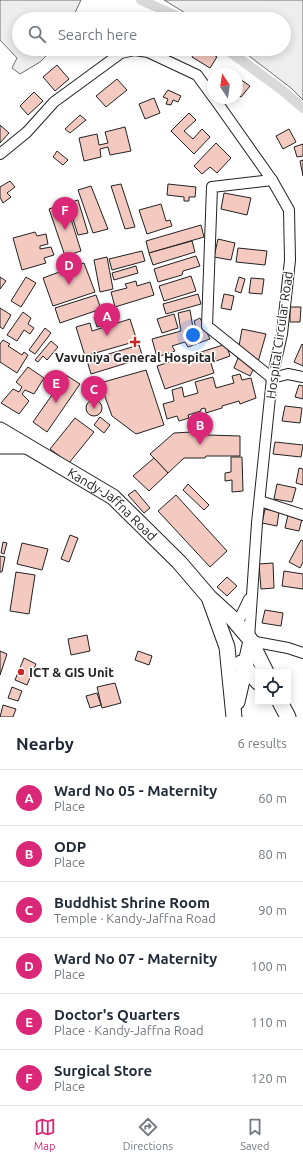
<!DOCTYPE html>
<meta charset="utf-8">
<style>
:root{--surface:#fff;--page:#f6f6f7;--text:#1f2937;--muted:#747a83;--line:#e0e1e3;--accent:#db2777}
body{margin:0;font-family:Ubuntu,sans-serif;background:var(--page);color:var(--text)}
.controls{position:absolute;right:12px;bottom:12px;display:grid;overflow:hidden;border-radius:4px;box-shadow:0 2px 10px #0003}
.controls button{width:36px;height:36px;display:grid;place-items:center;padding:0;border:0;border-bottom:1px solid var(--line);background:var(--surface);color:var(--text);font:20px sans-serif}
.compass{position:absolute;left:207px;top:68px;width:36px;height:36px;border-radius:50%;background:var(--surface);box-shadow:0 2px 10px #0003;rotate:347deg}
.you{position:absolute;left:193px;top:335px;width:14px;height:14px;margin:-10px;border:3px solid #fff;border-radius:50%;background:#1a73e8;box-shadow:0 0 0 6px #1a73e833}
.badge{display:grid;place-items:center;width:26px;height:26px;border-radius:50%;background:var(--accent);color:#fff;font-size:13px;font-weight:700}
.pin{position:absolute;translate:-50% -33px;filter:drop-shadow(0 1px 2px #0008)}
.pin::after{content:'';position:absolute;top:21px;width:14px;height:12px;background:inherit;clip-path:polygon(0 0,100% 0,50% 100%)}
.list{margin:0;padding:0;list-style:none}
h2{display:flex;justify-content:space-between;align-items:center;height:52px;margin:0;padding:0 16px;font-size:17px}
h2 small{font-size:13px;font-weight:400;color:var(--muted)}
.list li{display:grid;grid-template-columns:26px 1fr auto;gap:12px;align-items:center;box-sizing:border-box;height:56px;padding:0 16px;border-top:1px solid var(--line)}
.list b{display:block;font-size:15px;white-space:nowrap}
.list p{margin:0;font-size:13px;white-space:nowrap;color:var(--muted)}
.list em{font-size:13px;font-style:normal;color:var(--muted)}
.icon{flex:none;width:22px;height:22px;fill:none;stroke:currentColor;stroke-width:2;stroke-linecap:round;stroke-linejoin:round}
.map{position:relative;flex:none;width:303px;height:717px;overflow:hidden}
.search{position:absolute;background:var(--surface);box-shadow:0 2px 10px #0003;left:12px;right:12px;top:12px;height:44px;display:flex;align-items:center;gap:10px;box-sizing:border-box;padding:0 14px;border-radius:22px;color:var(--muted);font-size:15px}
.sheet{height:388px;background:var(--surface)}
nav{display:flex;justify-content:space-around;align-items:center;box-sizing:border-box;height:56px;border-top:1px solid var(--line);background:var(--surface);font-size:11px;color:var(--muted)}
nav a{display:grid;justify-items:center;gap:2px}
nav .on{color:var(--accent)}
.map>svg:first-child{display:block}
.green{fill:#eee;stroke:#6f6f6f}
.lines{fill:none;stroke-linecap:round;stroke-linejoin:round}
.canal{stroke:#d9d9d9;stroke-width:10}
.building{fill:#f3c9c0;stroke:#222}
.minor-casing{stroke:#222;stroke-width:12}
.highway-casing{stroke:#222;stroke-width:17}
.minor{stroke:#fff;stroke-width:10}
.highway{stroke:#fff;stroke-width:15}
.poi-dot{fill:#c62828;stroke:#fff;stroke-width:1.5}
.labels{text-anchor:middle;stroke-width:3;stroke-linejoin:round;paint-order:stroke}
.street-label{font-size:13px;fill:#222;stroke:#fff}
.poi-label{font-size:13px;font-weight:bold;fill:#222;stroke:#fff}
</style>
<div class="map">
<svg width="303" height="717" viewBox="0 0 303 717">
<rect width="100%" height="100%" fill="#fff"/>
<!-- green -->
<g class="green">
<path d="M0,0H81L72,19H19V49H53L40,62L20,74L12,68L17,58L0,40Z"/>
<path d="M164,0H303V100L291,88L240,49H284V19H195Z"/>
</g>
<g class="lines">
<!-- canal -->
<g class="canal">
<path d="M141,0L183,19"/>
<path d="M226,49L282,90L303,108"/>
</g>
</g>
<!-- building -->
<g class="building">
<path d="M96,49H108L99,55Z"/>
<path d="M196,49H204L217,57L210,68L192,57Z"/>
<path d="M57,65L69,79L55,91L43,77Z"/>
<path d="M237,77L250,86L241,97L237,94Z"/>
<path d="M117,79L127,90L106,107L96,96Z"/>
<path d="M168,90L181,96L178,102L173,100L171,105L166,104L168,99L163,97Z"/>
<path d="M34,92L43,101L28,115L20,106Z"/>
<path d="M154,98L160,113L145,119L139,104Z"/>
<path d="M189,113L196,120L184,131L193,139L202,129L210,137L194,154L171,131Z"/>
<path d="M80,115L86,120L70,133L65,129Z"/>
<path d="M0,125L9,133L0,143Z"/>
<path d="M125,127L131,151L110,155L108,147L100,149L101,157L84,161L79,138L97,134L99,145L108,143L105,132Z"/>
<path d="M289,129L296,142L283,149L276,136Z"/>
<path d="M216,143L231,158L217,173L210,167L202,174L194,166Z"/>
<path d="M303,144V156L297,157L294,147Z"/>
<path d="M57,151L68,160L63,165L53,157Z"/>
<path d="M303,160V176L300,161Z"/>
<path d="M10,181L15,187L7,193L11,197L3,203L0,197V187Z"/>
<path d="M121,184L135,227L125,229L111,186Z"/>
<path d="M168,184L196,187L195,197H189V201H184V197L167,195Z"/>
<path d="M91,186L108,229L93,233L78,190Z"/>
<path d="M224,193L251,198L247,215L221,209Z"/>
<path d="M78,200L88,233L78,235L68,203Z"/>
<path d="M66,203L81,251L65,256L49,209Z"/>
<path d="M161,204L166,221L170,220L172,226L147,234L139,210Z"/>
<path d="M201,225L204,237L149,253L146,241Z"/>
<path d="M35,232L37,236L46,234L48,244L40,246V249L51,247L54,255L44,258L46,263L22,270L13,238Z"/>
<path d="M218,239L235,243L231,260L214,257Z"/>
<path d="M192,241L195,252L153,265L149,253Z"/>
<path d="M238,248L267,251L265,265L236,262Z"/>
<path d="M142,251L145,261L112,270L109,259Z"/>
<path d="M196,256L200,266L183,271L182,275L158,282L154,269Z"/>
<path d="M107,257L113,289L100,292L94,260Z"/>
<path d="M84,263L95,292L53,306L43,278Z"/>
<path d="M136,266L138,273L114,280L112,273Z"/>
<path d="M191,276L196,291L164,301L159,286Z"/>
<path d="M0,277L6,281L0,289Z"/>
<path d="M26,277L36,283L21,307L11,301Z"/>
<path d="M239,277L245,279L241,293L235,291Z"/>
<path d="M251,278L264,279L262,294L249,293Z"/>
<path d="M136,281L137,286L150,282L154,295L115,307L111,292L127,288L125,284Z"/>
<path d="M198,294L201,304L166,314L163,304Z"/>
<path d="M224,294L234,296L231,310L221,308Z"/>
<path d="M96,295L101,309L60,323L55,308Z"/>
<path d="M290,307H301L300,322H290Z"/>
<path d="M0,308L11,315L3,329L0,327Z"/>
<path d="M190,310L193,328H196L194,321L200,318L210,339L188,347L185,342L172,346L175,351L157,357L152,339L181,331L178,313Z"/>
<path d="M114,311L117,320L97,327L94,317Z"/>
<path d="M23,312L31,318L28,324L34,328L30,334L24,330L17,341L7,335Z"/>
<path d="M174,314L178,328L162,333L157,319Z"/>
<path d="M130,319L137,341L85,356L76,327L90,323L92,331Z"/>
<path d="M45,328L51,333L35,354L29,350Z"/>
<path d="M242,329L266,334L258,362L239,346Z"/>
<path d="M3,340L10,344L8,346L22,355L24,352L28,355L17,373L0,362V344Z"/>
<path d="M51,341L58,347L47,360L43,356L38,362L35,360Z"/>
<path d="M226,344L230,356L216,361L214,355L209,357L214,373L165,389L157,366Z"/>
<path d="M302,344L303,345V366L294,362Z"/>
<path d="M139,345L143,358L91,374L86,357L94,355L95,358Z"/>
<path d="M238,358L255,366L250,376L234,368Z"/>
<path d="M28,367L44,378L34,394L25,390L22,394L29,401L19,414L1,403L13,389L19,392L22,387L16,382Z"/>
<path d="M146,370L164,425L136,434L112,416L100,383Z"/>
<path d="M240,374L242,380L251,378L256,398L240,404L239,401L222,406V408L206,413L205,408L201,409V411L188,415L189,418L179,421L177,416L167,419L163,404L174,401L172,390L182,387L184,397L198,393L195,382L213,377L216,388L234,383L232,376Z"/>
<path d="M66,375L80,384L47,432L33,422Z"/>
<path d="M299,385L303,386V399L295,397Z"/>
<circle cx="94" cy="408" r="8"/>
<path d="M285,406L302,408L300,423L282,421Z"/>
<path d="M100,417L110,425L104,433L94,425Z"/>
<path d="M75,418L94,432L69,463L50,449Z"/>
<path d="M208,431V435L240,436V456H206L205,458H184L168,473L150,454L174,433Z"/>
<path d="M275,442L303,445L301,457L273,454Z"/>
<path d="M231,457H242L243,491L232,492V480L225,481V473L231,472Z"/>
<path d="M154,458L168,473L149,491L133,476Z"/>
<path d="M299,468L303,469V485L296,483Z"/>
<path d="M188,484L209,505L204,510L183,490Z"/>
<path d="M277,484L296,488L292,502L274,499Z"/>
<path d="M135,490L150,508L144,513L128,495Z"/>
<path d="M176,495L227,551L210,567L158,511Z"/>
<path d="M265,509L279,512L277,526L262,523Z"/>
<path d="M288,515L302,519L299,531L285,528Z"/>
<path d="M70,535L78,538L69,562L61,559Z"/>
<path d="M301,540L303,541V562L300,568L289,562Z"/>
<path d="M3,542L7,543L4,554L1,553Z"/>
<path d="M22,543L48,549L42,570L17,564Z"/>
<path d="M0,556L5,557L2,572H0Z"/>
<path d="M273,563L274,588L261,589L259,564Z"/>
<path d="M284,571L303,574V589L282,586Z"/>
<path d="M16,572L35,575L29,614L10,611Z"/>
<path d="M227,577L237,586L227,596L217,587Z"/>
<path d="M265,610L283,613L281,626L262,623Z"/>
<path d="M87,635L90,651L71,655L68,639Z"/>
<path d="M0,651L7,654L0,675Z"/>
<path d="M138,651L152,656L149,665L135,660Z"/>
<path d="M24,658L36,664L27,685L15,680Z"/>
<path d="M115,683L121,703L102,708L97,687Z"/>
<path d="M12,687L22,691L18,701L8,698Z"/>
<path d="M97,693L101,705L90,708L86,696Z"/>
<path d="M3,705L16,709L13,717H0Z"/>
</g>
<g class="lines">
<!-- minor casing -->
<g class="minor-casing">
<g id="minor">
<path d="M214,98L272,180L289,210L290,260L282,334L272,378L257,523L249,638"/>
<path d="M0,154L27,132L54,102L121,53L135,50L148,52L197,75L213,97"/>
<path d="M272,180L212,187L207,326L272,378L288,374L303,377"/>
<path d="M260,501L303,515"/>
<path d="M237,624L249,599"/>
<path d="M251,641L288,648L303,653"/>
</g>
</g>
<!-- highway casing -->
<g class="highway-casing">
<g id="highway">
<path id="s1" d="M0,430L113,497L179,562L209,597L232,618L249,638L266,672"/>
<path d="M0,446H26"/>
<path d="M210,600L227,647L234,717"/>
<path d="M241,663L258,682"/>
<path d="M237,702L251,641"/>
<path d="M280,702L288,717"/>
</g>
</g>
<!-- minor -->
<use href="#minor" class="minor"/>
<!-- highway -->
<use href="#highway" class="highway"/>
</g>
<!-- markers -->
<g class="poi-dot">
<path d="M133 336h4v4h4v4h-4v4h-4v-4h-4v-4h4z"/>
<circle cx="21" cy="672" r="4"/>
</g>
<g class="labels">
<!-- street labels -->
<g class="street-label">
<text transform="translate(279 335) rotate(-82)" y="5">Hospital Circular Road</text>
<text dy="5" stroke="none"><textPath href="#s1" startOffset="135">Kandy-Jaffna Road</textPath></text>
</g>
<!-- poi labels -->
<g class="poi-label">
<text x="135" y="362">Vavuniya General Hospital</text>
<text x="29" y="677" text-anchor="start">ICT &amp; GIS Unit</text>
</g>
</g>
</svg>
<div class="controls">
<button><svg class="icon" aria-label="locate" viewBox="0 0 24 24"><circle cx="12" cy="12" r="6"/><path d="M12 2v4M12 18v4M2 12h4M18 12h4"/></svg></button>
</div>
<svg class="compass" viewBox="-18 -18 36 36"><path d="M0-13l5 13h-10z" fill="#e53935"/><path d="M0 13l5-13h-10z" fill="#747a83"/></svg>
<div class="you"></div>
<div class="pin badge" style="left:107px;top:336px">A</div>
<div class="pin badge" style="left:200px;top:445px">B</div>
<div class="pin badge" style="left:94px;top:409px">C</div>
<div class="pin badge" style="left:69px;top:285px">D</div>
<div class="pin badge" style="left:56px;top:403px">E</div>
<div class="pin badge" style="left:65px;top:230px">F</div>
<div class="search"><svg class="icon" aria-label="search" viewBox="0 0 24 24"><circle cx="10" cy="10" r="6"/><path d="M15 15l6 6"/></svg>Search here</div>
</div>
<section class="sheet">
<h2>Nearby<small>6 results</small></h2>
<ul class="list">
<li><span class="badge">A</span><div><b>Ward No 05 - Maternity</b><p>Place</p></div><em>60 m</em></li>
<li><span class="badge">B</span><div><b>ODP</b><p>Place</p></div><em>80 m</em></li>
<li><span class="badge">C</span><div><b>Buddhist Shrine Room</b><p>Temple · Kandy-Jaffna Road</p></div><em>90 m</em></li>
<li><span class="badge">D</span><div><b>Ward No 07 - Maternity</b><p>Place</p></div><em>100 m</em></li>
<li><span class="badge">E</span><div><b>Doctor's Quarters</b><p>Place · Kandy-Jaffna Road</p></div><em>110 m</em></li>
<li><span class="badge">F</span><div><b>Surgical Store</b><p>Place</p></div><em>120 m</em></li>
</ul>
</section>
<nav>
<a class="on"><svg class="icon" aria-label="map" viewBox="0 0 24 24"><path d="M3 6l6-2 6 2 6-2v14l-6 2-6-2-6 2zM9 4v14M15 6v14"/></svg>Map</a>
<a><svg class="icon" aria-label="directions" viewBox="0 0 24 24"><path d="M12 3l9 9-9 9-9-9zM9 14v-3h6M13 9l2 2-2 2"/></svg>Directions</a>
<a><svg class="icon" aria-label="saved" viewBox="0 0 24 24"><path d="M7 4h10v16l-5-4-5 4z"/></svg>Saved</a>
</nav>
